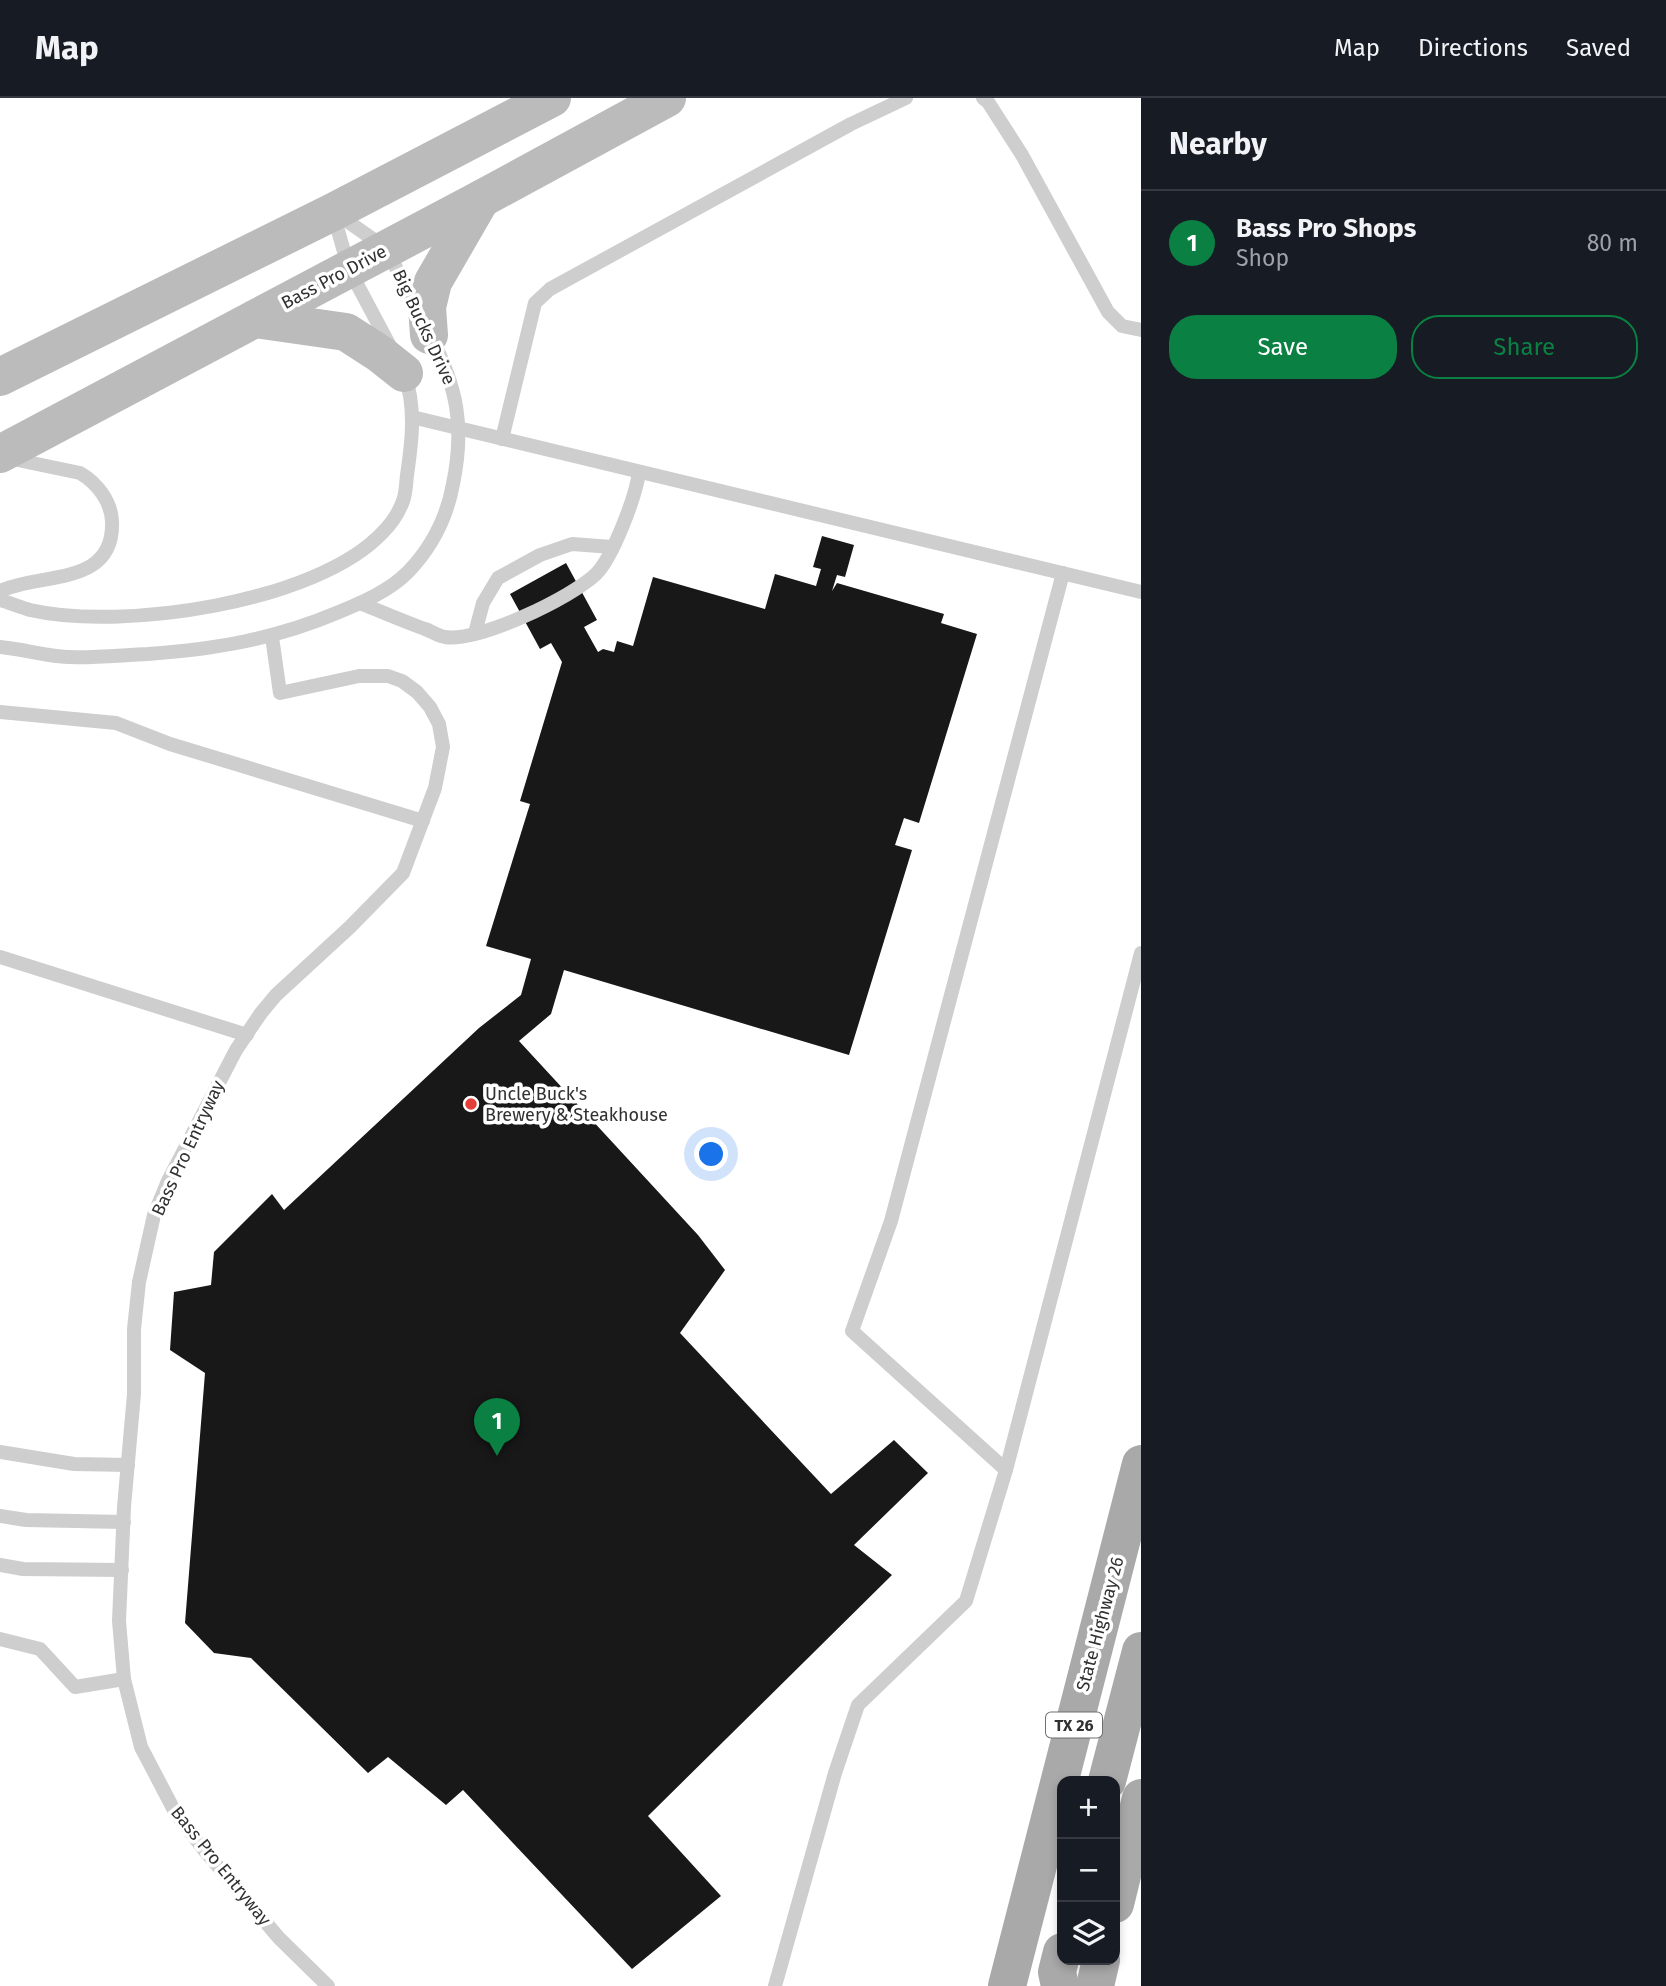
<!DOCTYPE html>
<meta charset="utf-8">
<style>
:root{--surface:#171b24;--page:#242831;--text:#f1f3f6;--muted:#9ea1a6;--line:#363941;--accent:#0b8043}
body{margin:0;font-family:"Fira Sans",sans-serif;background:var(--page);color:var(--text)}
.controls{position:absolute;right:21px;bottom:21px;display:grid;overflow:hidden;border-radius:14px;box-shadow:0 4px 10px #0003}
.controls button{width:63px;height:63px;display:grid;place-items:center;padding:0;border:0;border-bottom:2px solid var(--line);background:var(--surface);color:var(--text);font:35px sans-serif}
.you{position:absolute;left:712px;top:1057px;width:24px;height:24px;margin:-18px;border:5px solid #fff;border-radius:50%;background:#1a73e8;box-shadow:0 0 0 10px #1a73e833}
.badge{display:grid;place-items:center;width:46px;height:46px;border-radius:50%;background:var(--accent);color:#fff;font-size:23px;font-weight:700}
.pin{position:absolute;translate:-50% -58px;filter:drop-shadow(0 2px 4px #0008)}
.pin::after{content:'';position:absolute;top:37px;width:24px;height:21px;background:inherit;clip-path:polygon(0 0,100% 0,50% 100%)}
.list{margin:0;padding:0;list-style:none}
h2{display:flex;justify-content:space-between;align-items:center;height:91px;margin:0;padding:0 28px;font-size:30px}
h2 small{font-size:23px;font-weight:400;color:var(--muted)}
.list li{display:grid;grid-template-columns:46px 1fr auto;gap:21px;align-items:center;box-sizing:border-box;height:105px;padding:0 28px;border-top:2px solid var(--line)}
.list b{display:block;font-size:26px;white-space:nowrap}
.list p{margin:0;font-size:23px;white-space:nowrap;color:var(--muted)}
.list em{font-size:23px;font-style:normal;color:var(--muted)}
.actions{display:flex;gap:14px;padding:21px 28px}
.actions a{flex:1;padding:16px 0;border:2px solid var(--accent);border-radius:28px;text-align:center;font-size:24px;color:var(--accent)}
.actions .main{background:var(--accent);color:#fff}
.icon{flex:none;width:38px;height:38px;fill:none;stroke:currentColor;stroke-width:2;stroke-linecap:round;stroke-linejoin:round}
.map{position:relative;flex:none;width:1141px;height:1888px;overflow:hidden}
header{display:flex;align-items:center;gap:42px;box-sizing:border-box;height:98px;padding:0 35px;background:var(--surface);border-bottom:2px solid var(--line)}
header strong{font-size:33px}
nav{display:flex;gap:38px;margin-inline-start:auto;font-size:24px}
main{display:flex}
aside{flex:1;background:var(--surface)}
.map>svg:first-child{display:block}
.building{fill:#181818}
.lines{fill:none;stroke-linecap:round;stroke-linejoin:round}
.lane{stroke:#cecece;stroke-width:14}
.secondary{stroke:#bbb;stroke-width:38}
.primary{stroke:#a9a9a9;stroke-width:38}
.poi-dot{fill:#e33f38;stroke:#fff;stroke-width:2.5}
.labels{text-anchor:middle;stroke-width:7;stroke-linejoin:round;paint-order:stroke}
.shield{fill:#fff;stroke:#6f6f6f;stroke-width:2}
.shield-label{font-size:16px;font-weight:bold;fill:#313131}
.street-label{font-size:18px;fill:#313131;stroke:#fff}
.poi-label{font-size:18px;fill:#313131;stroke:#fff;text-anchor:start}
</style>
<header>
<strong>Map</strong>
<nav><a>Map</a><a>Directions</a><a>Saved</a></nav>
</header>
<main>
<div class="map">
<svg width="1141" height="1888" viewBox="0 0 1141 1888">
<rect width="100%" height="100%" fill="#fff"/>
<!-- building -->
<path class="building" d="M822,438L854,447L845,479L837,477L832,493L837,485L944,516L941,525L977,536L919,725L904,720L895,747L912,752L849,957L564,872L551,916L519,943L698,1137L725,1172L680,1235L831,1396L894,1342L928,1375L854,1447L892,1477L648,1718L721,1798L632,1871L463,1692L446,1707L388,1659L368,1675L251,1560L214,1555L185,1525L205,1275L170,1252L174,1194L211,1187L214,1154L272,1096L284,1112L479,930L521,897L531,861L486,848L530,706L520,703L562,564L551,545L540,551L510,496L566,465L597,522L584,529L598,554L603,551L614,554L617,543L633,548L653,479L765,511L775,476L816,488L821,471L813,469Z"/>
<g class="lines">
<!-- lane -->
<g class="lane">
<path d="M983,0L988,4L1022,57L1108,214L1122,228L1141,232"/>
<path d="M333,115L349,171L391,250"/>
<path d="M337,116L387,151L417,213"/>
<path d="M412,319L1141,494"/>
<path d="M502,341L535,205L550,191L851,26L906,0"/>
<path d="M0,493C41,474 115,489 112,423C111,403 97,385 80,375L8,360"/>
<path d="M0,502C10,505 20,509 30,512C121,533 317,505 383,434C391,426 399,414 403,403C406,395 406,386 407,377C412,343 416,311 405,277"/>
<path d="M360,505C382,514 403,523 425,531C431,533 438,538 445,539C479,544 571,500 596,476C613,459 636,398 639,374"/>
<path d="M475,535L483,505L498,480L540,457L572,446L612,449"/>
<path d="M272,539L280,595L359,578H388L402,583L417,594L430,609L439,626L443,649L435,690L403,775L350,829L276,897L261,915L236,952L222,979L168,1083L154,1117L139,1184L134,1231V1296L124,1409L119,1523L124,1581L141,1649L175,1714L205,1753L279,1840L328,1888"/>
<path d="M0,549C23,551 45,558 68,559C95,560 122,557 148,556C217,551 275,541 339,514C363,504 389,493 408,474C432,449 447,419 453,386C465,328 457,288 430,237"/>
<path d="M0,614L116,625L170,646L423,723"/>
<path d="M0,859L247,937"/>
<path d="M0,1354L74,1366L128,1367"/>
<path d="M1006,1372L852,1233L891,1123L1063,475"/>
<path d="M0,1418L26,1422L124,1424"/>
<path d="M0,1467L23,1471L122,1472"/>
<path d="M0,1541L40,1551L75,1589L124,1581"/>
<path d="M775,1888L835,1675L858,1607L966,1503L1006,1372L1141,855"/>
</g>
<!-- secondary -->
<g class="secondary">
<path d="M255,221L346,234L380,256L404,275"/>
<path d="M429,237L427,209L433,184L481,101"/>
<path d="M0,279L333,114L552,0"/>
<path d="M0,356L481,101L667,0"/>
</g>
<!-- primary -->
<g class="primary">
<path d="M1107,1683L1141,1553"/>
<path d="M1115,1806L1141,1700"/>
<path d="M1007,1888L1141,1366"/>
<path d="M1060,1888L1057,1874L1062,1854"/>
<path d="M1095,1888L1101,1862"/>
</g>
</g>
<!-- markers -->
<circle class="poi-dot" cx="471" cy="1006" r="7"/>
<g class="labels">
<!-- shield labels -->
<rect class="shield" x="1046" y="1614.5" width="56" height="25" rx="5"/>
<g class="shield-label">
<text x="1074" y="1633">TX 26</text>
</g>
<!-- street labels -->
<g class="street-label">
<text transform="translate(334 179) rotate(-28)" y="6">Bass Pro Drive</text>
<text transform="translate(424 229) rotate(65)" y="6">Big Bucks Drive</text>
<text transform="translate(188 1050) rotate(-65)" y="6">Bass Pro Entryway</text>
<text transform="translate(1100 1526) rotate(-75)" y="6">State Highway 26</text>
<text transform="translate(221 1768) rotate(51)" y="6">Bass Pro Entryway</text>
</g>
<!-- poi labels -->
<g class="poi-label">
<text x="485" y="1002">Uncle Buck's<tspan x="485" dy="21">Brewery &amp; Steakhouse</tspan></text>
</g>
</g>
</svg>
<div class="controls">
<button>+</button>
<button>−</button>
<button><svg class="icon" aria-label="layers" viewBox="0 0 24 24"><path d="M12 4l9 5-9 5-9-5zM3 14l9 5 9-5"/></svg></button>
</div>
<div class="you"></div>
<div class="pin badge" style="left:497px;top:1358px">1</div>
</div>
<aside>
<h2>Nearby<small></small></h2>
<ul class="list">
<li><span class="badge">1</span><div><b>Bass Pro Shops</b><p>Shop</p></div><em>80 m</em></li>
</ul>
<div class="actions"><a class="main">Save</a><a>Share</a></div>
</aside>
</main>
